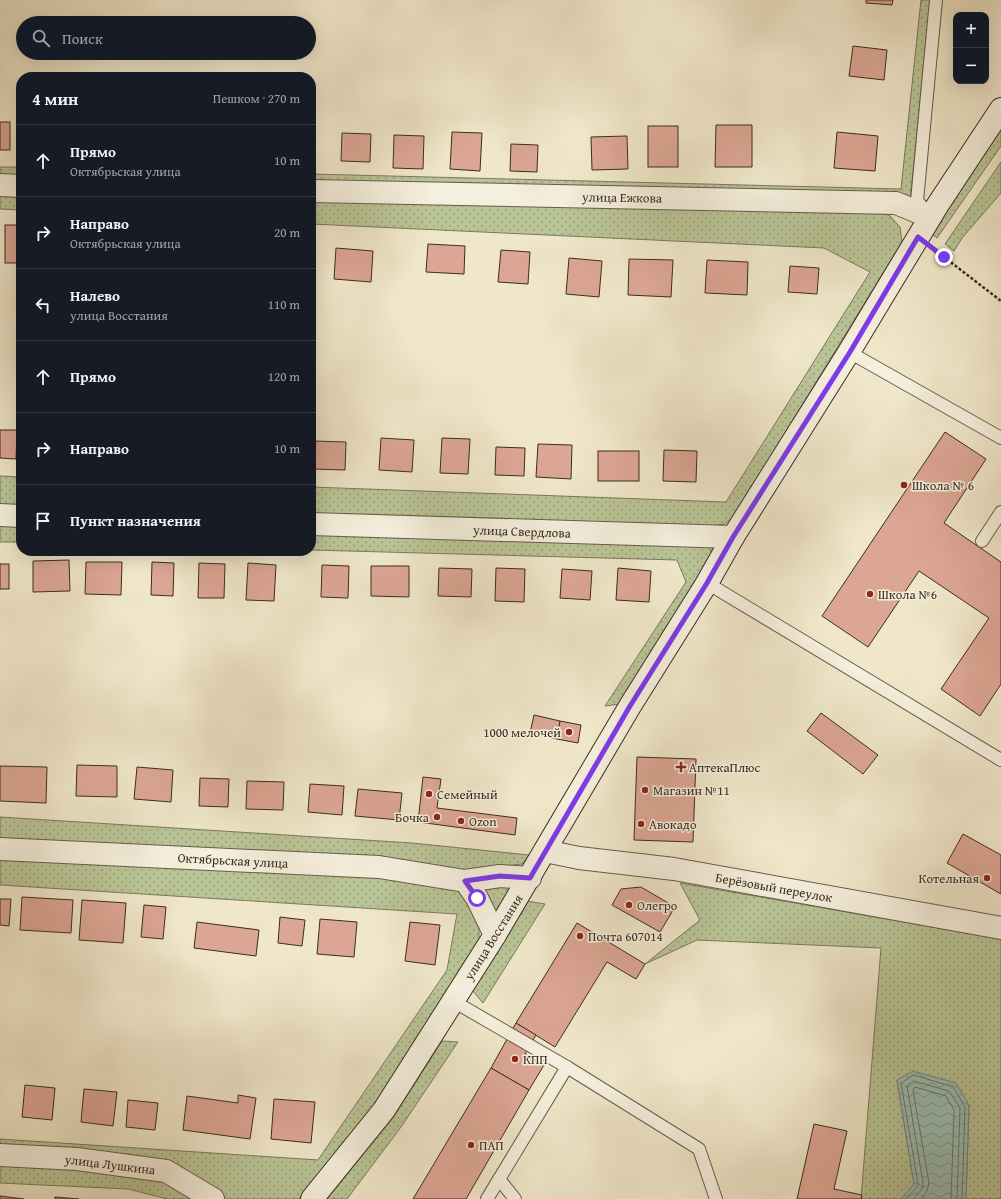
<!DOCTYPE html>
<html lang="ru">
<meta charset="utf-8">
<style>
:root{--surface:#171b24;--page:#242831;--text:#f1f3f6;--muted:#9ea1a6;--line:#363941}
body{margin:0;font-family:"Gentium Book Plus",serif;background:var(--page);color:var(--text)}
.controls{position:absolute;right:12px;top:12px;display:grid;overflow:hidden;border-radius:8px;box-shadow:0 4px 16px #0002}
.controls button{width:36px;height:36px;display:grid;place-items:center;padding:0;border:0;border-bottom:1px solid var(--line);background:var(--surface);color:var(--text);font:20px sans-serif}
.stop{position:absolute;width:12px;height:12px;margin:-9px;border:3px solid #7c3aed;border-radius:50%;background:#fff}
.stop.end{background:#7c3aed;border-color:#fff;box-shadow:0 1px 4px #0008}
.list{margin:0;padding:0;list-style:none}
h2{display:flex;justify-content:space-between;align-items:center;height:52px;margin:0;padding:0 16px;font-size:17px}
h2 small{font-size:13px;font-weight:400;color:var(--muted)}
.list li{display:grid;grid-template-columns:26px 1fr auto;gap:12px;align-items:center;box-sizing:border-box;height:72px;padding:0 16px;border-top:1px solid var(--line)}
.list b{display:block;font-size:15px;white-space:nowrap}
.list p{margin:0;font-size:13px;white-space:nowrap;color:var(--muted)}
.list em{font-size:13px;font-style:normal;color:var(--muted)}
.icon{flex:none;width:22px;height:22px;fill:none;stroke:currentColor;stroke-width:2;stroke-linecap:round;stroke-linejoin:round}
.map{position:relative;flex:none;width:1001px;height:1199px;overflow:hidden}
.search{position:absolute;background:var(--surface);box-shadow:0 4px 16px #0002;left:16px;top:16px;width:300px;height:44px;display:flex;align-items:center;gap:10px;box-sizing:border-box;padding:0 14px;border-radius:22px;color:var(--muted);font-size:15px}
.panel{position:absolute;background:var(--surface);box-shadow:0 4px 16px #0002;left:16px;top:72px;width:300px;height:484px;border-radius:16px}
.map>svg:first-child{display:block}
.grass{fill:url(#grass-dots);stroke:#7a795c}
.water{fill:url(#water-waves);stroke:#74857b}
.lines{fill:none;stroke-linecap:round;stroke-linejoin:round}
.shore{stroke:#6a766c;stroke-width:1}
.building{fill:#dca694;stroke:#3a2d20}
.lane-casing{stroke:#685c4a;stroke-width:14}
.street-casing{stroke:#685c4a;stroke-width:24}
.secondary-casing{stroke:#3a2d20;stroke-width:24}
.path{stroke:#3a2d20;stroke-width:2.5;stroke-dasharray:3 2;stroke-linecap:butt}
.lane{stroke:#f5efdd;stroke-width:12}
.street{stroke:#f5efdd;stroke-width:22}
.secondary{stroke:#f5efdd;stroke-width:22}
.route{stroke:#7c3aed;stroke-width:5}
.poi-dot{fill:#8f2418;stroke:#f5efdd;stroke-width:1.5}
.labels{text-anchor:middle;stroke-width:3;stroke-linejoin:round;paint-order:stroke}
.street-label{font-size:13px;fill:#3a2d20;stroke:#f5efdd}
.poi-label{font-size:13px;fill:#3a2d20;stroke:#f5efdd;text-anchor:start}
</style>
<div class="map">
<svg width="1001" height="1199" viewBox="0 0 1001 1199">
<defs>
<pattern id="grass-dots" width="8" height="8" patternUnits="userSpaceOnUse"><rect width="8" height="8" fill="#bac597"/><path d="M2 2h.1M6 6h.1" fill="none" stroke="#98a07b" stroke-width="1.8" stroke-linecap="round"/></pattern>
<pattern id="water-waves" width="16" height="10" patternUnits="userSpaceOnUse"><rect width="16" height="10" fill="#9ac0b7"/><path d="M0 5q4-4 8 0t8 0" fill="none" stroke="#7f9c94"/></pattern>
</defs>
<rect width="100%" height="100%" fill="#f0e7ca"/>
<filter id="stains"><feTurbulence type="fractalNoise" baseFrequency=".005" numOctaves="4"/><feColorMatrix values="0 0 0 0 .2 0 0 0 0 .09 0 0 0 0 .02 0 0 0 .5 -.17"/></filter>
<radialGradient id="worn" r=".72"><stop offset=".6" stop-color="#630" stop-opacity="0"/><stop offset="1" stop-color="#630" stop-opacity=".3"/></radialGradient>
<!-- grass -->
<g class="grass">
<path d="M921,0H930L910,201L311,185V174L901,189Z"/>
<path d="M1001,126V146L937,238L932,234Z"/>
<path d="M1001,162V193L962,238L954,251L945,244Z"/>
<path d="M0,167H21V180L0,179Z"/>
<path d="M0,193H21V210L0,209Z"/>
<path d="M311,199L859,210L889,215L900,227L902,242L734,516L725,524L709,526L311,516V487L726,502L870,272L824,248L311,224Z"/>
<path d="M0,476L21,477V508H0Z"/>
<path d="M0,521L21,522V542H0Z"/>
<path d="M311,530L711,545V555L620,704L605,706L686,582L677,560L311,550Z"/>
<path d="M0,817L412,843L529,855L522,864L462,871L0,844Z"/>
<path d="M0,856L378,875L457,887L466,896L479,925V941L377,1103L307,1190L299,1199H228L167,1164L0,1148V1139L318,1160L447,970L457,914L0,885Z"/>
<path d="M680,883L1001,939V1199H966L969,1105L897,1080L914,1184L901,1199H861L881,948L697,940L645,964L700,920Z"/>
<path d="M511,886L495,914L479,890Z"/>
<path d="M527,901L545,904L483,1003L472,990Z"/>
<path d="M442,1041L458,1042L401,1127L347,1199H327L393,1118Z"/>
<path d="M0,1163L56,1164L165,1179L198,1199H167L128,1189L0,1183Z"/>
</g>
<!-- water -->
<path class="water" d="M913,1071L956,1083L969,1105L966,1199H901L914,1184L897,1080Z"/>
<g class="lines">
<!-- shore -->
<g class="shore">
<path d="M906,1199L917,1187L918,1184L901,1083L914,1075L953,1087L965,1107L962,1199"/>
<path d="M913,1199L922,1189L923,1183L907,1086L914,1081L949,1091L960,1108L957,1199"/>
<path d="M921,1199L927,1191L929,1183L913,1090L915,1087L946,1096L954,1110L951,1199"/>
</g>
</g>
<!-- building -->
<g class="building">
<path d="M866,0H893L892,5L866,3Z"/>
<path d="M853,46L887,50L884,80L849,76Z"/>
<rect x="0" y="122" width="10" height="28"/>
<path d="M716,125H752V167H715Z"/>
<rect x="648" y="126" width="30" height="41"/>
<path d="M452,132L482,133L480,171L450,169Z"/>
<path d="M837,132L878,136L875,171L834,168Z"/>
<path d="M342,133L371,134L370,162L341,161Z"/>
<path d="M394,135L424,136L423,169L393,168Z"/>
<path d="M627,136L628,169L592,170L591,137Z"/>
<path d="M511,144L538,145L537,172L510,171Z"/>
<rect x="5" y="225" width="16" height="38"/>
<path d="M428,244L465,246L464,274L426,272Z"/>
<path d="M336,248L373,251L371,282L334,279Z"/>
<path d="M501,250L530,252L528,284L498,282Z"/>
<path d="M569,258L602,261L599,297L566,294Z"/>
<path d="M629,259L673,260L671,297L628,295Z"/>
<path d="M707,260L748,262L747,295L705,293Z"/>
<path d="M790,266L819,268L817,294L788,292Z"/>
<path d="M0,430H17L16,459L0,458Z"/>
<path d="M945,432L986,459L944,523L1001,562V684L980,716L941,689L989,618L919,571L868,647L822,616Z"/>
<path d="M381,438L414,440L412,472L379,470Z"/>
<path d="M442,438L470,439L468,474L440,473Z"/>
<path d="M314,441L346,442L345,470L313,469Z"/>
<path d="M538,444L572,445L571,479L536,477Z"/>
<path d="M496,447L525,448L524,476L495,475Z"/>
<path d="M664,450L697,451L696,482L663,481Z"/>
<rect x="598" y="451" width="41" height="30"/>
<path d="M69,560L70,591L33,592V561Z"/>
<path d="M86,562H122L121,595L85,594Z"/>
<path d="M152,562L174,563L173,596L151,595Z"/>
<path d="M199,563L225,564L224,598H198Z"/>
<path d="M248,563L276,565L274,601L246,600Z"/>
<rect x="0" y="564" width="9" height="25"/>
<path d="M322,565L349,566L348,598L321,597Z"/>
<path d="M371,566H409V597L371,596Z"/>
<path d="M439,568L472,569L471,597L438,596Z"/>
<path d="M496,568L525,569L524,602L495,601Z"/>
<path d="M618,568L651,571L649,602L616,600Z"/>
<path d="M562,569L592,571L590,600L560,598Z"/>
<path d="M821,713L878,755L863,774L807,731Z"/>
<path d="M534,715L560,721L557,739L530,733Z"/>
<path d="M560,721L581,725L578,743L557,739Z"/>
<path d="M637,757L696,759L693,842L634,840Z"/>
<path d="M77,765L117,766V797L76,796Z"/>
<path d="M0,766L47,767L46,803L0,801Z"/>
<path d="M137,767L173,770L171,802L134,799Z"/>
<path d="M423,777L441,779L437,808L517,818L515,835L418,822Z"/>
<path d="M200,778L229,779L228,807L199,806Z"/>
<path d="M247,781L284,782L283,810L246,809Z"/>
<path d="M310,784L344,786L342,815L308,812Z"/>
<path d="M358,789L402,793L399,820L355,816Z"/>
<path d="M963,834L1001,855V894L947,863Z"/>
<path d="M641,887L675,907L660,932L612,905L621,889Z"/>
<path d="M22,897L73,900L71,933L20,930Z"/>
<path d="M0,899H11L9,926L0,925Z"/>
<path d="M82,900L126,903L123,943L79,940Z"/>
<path d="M144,905L166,907L163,939L141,937Z"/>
<path d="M280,917L305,920L302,946L278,943Z"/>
<path d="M320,919L357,922L354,957L317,954Z"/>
<path d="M197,922L259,930L256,956L194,948Z"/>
<path d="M410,922L440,925L435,965L405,961Z"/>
<path d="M577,923L645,964L636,979L607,962L555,1047L516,1023Z"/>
<path d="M516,1023L536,1035L525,1054L544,1065L529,1090L491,1068Z"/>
<path d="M491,1068L529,1090L466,1199H413Z"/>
<path d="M25,1085L55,1088L52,1120L22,1117Z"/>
<path d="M84,1089L117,1092L113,1126L81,1122Z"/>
<path d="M238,1095L256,1098L250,1139L183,1130L187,1096L238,1103Z"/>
<path d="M274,1099L315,1102L311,1143L271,1139Z"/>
<path d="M128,1100L158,1103L155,1130L126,1127Z"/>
<path d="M814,1124L847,1131L834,1189L862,1195L861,1199H797Z"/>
<path d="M0,1196L24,1199H0Z"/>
<path d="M55,1197L79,1199H55Z"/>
</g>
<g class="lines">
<!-- lane casing -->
<g class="lane-casing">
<g id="lane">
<path d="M927,212L917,201L936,0"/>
<path d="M849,352L1001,438"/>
<path d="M982,541L1001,512"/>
<path d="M707,583L1001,760"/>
<path d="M453,1001L567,1067"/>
<path d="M499,1179L515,1199"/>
<path d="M487,1199L567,1067L699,1149L716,1199"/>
</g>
</g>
<!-- street casing -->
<g class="street-casing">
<g id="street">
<path d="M0,185L21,186"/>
<path d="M311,191L896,203L930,217"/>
<path d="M0,515L21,516"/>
<path d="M311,524L733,537"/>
<path d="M0,849L379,867L465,881L477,898L495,935"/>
<path d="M545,851L579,858L674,869L1001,928"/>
<path d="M465,881L500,876L530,878"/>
<path d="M0,1155L77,1159L166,1171L213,1199"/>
</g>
</g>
<!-- secondary casing -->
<g class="secondary-casing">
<path id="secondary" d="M312,1199L384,1110L495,935L630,706L707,583L733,537L849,352L937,206L1001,109"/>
</g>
<!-- path -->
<path class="path" d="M935,250L1001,301"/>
<!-- lane -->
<use href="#lane" class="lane"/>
<!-- street -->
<use href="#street" class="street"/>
<!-- secondary -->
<use href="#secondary" class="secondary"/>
</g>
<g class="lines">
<!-- route -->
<path class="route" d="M477,898L465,881L500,876L530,878L630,706L707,583L733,537L850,352L918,237L944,257"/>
</g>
<!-- markers -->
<g class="poi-dot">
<circle cx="904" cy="485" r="4"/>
<circle cx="870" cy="594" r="4"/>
<circle cx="569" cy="732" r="4"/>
<path d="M679 761h4v4h4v4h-4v4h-4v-4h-4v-4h4z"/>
<circle cx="645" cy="790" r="4"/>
<circle cx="429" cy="794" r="4"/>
<circle cx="437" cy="817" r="4"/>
<circle cx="461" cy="821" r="4"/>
<circle cx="641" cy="824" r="4"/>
<circle cx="987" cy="878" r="4"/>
<circle cx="629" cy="905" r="4"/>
<circle cx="580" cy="936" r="4"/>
<circle cx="515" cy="1059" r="4"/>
<circle cx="471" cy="1145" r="4"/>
</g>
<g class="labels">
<!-- street labels -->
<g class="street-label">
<text transform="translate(622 197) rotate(1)" y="5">улица Ежкова</text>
<text transform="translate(522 531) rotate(2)" y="5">улица Свердлова</text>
<text transform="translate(233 860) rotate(3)" y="5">Октябрьская улица</text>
<text transform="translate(774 887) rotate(10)" y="5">Берёзовый переулок</text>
<text transform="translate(493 937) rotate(-58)" y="5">улица Восстания</text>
<text transform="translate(110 1164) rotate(7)" y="5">улица Лушкина</text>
</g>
<!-- poi labels -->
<g class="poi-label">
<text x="912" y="490">Школа № 6</text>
<text x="878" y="599">Школа №6</text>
<text x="561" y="737" text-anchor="end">1000 мелочей</text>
<text x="689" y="772">АптекаПлюс</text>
<text x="653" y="795">Магазин №11</text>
<text x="437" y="799">Семейный</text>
<text x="429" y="822" text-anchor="end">Бочка</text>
<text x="469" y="826">Ozon</text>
<text x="649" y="829">Авокадо</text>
<text x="979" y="883" text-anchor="end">Котельная</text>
<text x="637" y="910">Олегро</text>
<text x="588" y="941">Почта 607014</text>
<text x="523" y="1064">КПП</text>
<text x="479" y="1150">ПАП</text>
</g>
</g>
<rect width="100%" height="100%" filter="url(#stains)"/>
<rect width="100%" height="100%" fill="url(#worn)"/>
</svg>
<div class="controls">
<button>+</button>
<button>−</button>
</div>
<div class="stop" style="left:477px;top:898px"></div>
<div class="stop end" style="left:944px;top:257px"></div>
<div class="search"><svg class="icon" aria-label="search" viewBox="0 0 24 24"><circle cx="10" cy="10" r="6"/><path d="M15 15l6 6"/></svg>Поиск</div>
<section class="panel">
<h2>4 мин<small>Пешком · 270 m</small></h2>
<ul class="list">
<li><svg class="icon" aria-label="ahead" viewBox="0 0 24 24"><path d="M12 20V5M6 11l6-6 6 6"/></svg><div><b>Прямо</b><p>Октябрьская улица</p></div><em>10 m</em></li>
<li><svg class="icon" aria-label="right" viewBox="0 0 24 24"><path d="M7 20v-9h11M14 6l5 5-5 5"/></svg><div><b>Направо</b><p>Октябрьская улица</p></div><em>20 m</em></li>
<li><svg class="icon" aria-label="left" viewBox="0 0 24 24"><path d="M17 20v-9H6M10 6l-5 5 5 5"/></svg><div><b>Налево</b><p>улица Восстания</p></div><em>110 m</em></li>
<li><svg class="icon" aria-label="ahead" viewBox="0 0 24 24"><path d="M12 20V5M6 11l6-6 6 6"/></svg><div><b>Прямо</b></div><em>120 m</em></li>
<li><svg class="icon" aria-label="right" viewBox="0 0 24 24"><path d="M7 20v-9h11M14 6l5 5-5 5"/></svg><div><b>Направо</b></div><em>10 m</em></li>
<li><svg class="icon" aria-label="arrive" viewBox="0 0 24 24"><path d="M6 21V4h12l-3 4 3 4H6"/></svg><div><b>Пункт назначения</b></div></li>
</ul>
</section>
</div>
